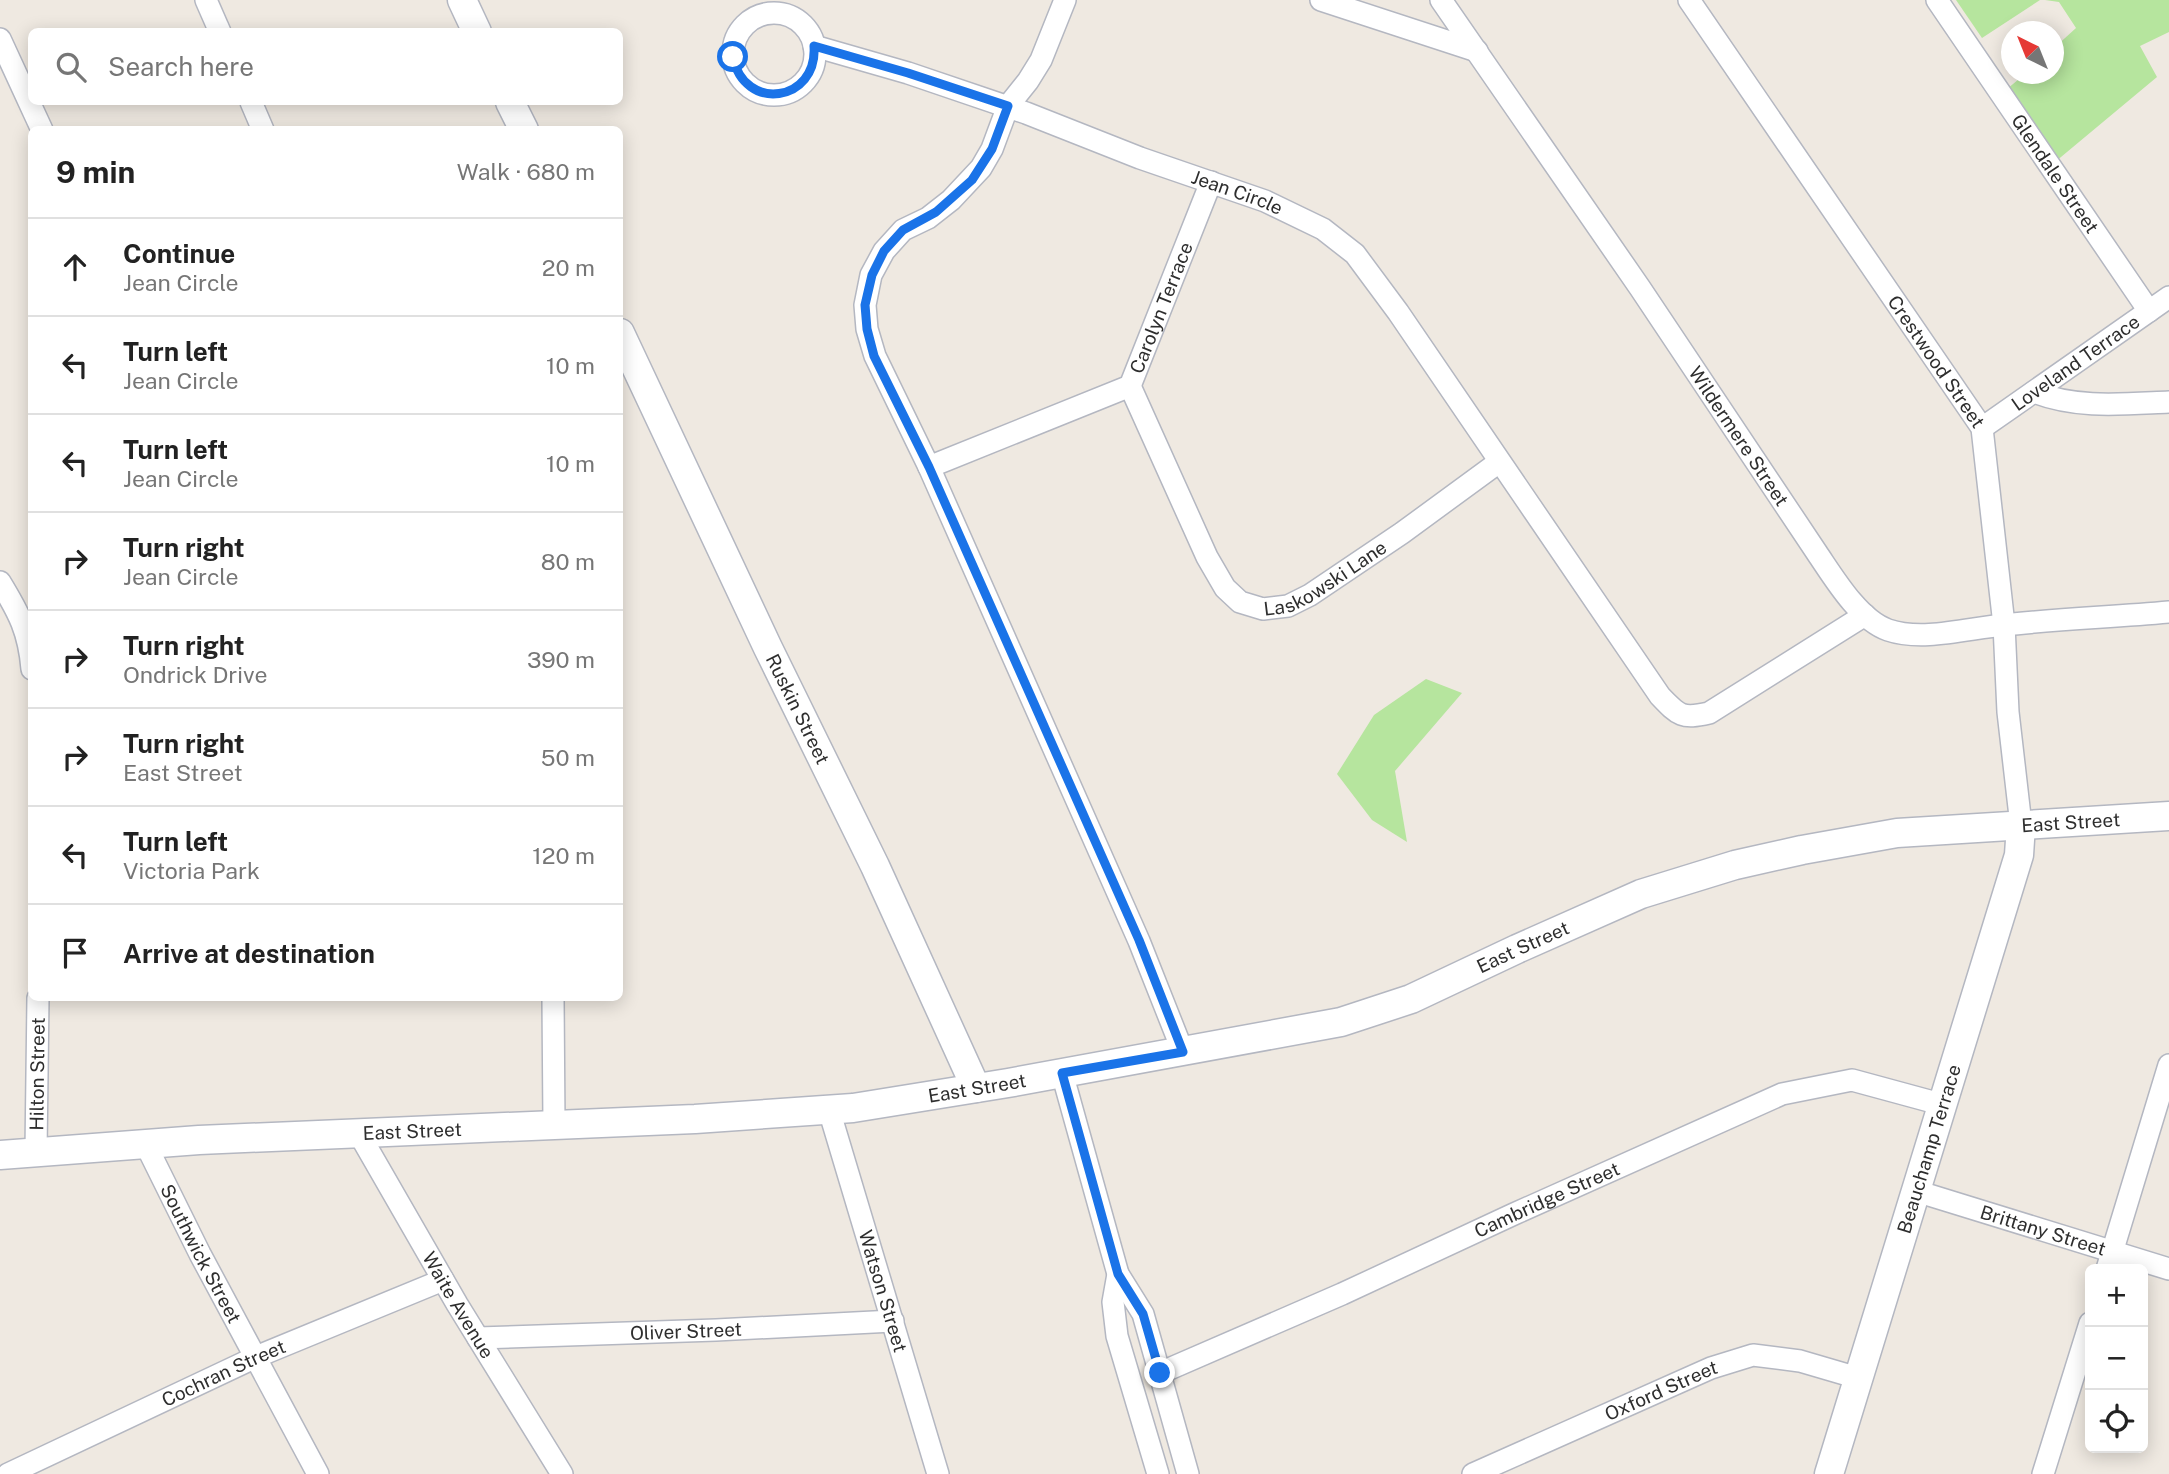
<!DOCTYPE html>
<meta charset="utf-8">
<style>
:root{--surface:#fff;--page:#f6f6f6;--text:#222;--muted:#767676;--line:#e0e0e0}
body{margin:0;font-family:"Public Sans",sans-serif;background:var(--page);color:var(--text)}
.controls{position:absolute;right:21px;bottom:21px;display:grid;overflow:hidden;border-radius:10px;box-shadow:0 4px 18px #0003}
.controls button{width:63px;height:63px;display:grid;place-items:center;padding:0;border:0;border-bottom:2px solid var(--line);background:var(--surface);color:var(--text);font:35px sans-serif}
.compass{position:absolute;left:2001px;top:21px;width:63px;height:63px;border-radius:50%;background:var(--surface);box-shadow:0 4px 18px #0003;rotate:317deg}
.stop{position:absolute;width:21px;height:21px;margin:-16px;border:5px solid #1a73e8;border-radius:50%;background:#fff}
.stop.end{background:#1a73e8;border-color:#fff;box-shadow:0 2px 7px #0008}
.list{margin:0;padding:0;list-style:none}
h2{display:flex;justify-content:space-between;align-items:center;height:91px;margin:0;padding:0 28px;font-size:30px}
h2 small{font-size:23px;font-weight:400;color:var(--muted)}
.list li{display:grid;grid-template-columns:46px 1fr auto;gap:21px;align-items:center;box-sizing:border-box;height:98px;padding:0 28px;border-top:2px solid var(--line)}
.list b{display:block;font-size:26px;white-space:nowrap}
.list p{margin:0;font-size:23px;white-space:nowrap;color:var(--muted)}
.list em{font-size:23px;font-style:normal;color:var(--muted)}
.icon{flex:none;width:38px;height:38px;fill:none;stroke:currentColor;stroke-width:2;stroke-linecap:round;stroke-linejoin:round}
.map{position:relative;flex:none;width:2169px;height:1474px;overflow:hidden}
.search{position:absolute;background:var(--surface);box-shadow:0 4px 18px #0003;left:28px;top:28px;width:595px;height:77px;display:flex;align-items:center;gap:18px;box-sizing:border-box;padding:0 24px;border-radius:10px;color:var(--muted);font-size:26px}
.panel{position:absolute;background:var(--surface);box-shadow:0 4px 18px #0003;left:28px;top:126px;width:595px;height:875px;border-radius:10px}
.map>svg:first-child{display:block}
.green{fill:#b6e59e}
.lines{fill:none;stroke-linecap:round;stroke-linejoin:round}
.street-casing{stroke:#b4b7c1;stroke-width:24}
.secondary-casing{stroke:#b4b7c1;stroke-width:31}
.street{stroke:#fff;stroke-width:21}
.secondary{stroke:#fff;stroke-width:28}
.route{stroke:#1a73e8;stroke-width:9}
.labels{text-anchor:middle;stroke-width:5;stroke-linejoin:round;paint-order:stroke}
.street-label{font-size:19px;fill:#2e2e2e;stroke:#fff}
</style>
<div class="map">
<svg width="2169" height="1474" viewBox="0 0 2169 1474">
<rect width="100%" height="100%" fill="#efe9e1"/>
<!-- green -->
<g class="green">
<path d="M1956,0H2040L1982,38Z"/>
<path d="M2045,0H2169V32L2140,46L2157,77L2055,162L2007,89L2025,74H2054V48L2076,28L2059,2Z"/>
<path d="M1426,679L1462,693L1395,771L1407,842L1372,820L1337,774L1374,715Z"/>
</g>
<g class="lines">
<!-- street casing -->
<g class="street-casing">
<g id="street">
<path d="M206,0L220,32"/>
<path d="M1065,0L1041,60L1028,81L1008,106L992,149L981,168L951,200L928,218L903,230L884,251L871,275L865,305L867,329L875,356L929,467L1139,941L1183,1052"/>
<path d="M1321,0L1477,51"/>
<path id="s1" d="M1441,0L1640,288L1817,553C1834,578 1859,620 1888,630C1923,642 1969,628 2004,625C2059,619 2114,617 2169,612"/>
<path id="s2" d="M1689,0L1982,428L2004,625L2008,712L2021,825"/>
<path id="s3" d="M1937,0L2149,311"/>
<circle cx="774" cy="54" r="41"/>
<path d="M0,39L42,130"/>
<path id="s4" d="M814,46L908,73L1026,113L1140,158L1265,201L1323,229L1355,254L1398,312L1660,696C1679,716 1682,719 1709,713L1865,615"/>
<path d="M251,102L263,130"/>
<path id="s5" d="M1130,386L1207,557L1225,588L1240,602L1263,609L1288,606L1310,595L1402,533L1499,462"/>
<path d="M2034,392C2077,409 2123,404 2169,402"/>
<path id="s6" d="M1982,428L2169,297"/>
<path id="s7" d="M929,467L1130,386L1211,182"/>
<path d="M0,582C19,613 29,632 32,669"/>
<path d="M553,998L554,1124"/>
<path d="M1062,1073L1118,1274L1143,1314L1188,1474"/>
<path id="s8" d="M829,1110L938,1474"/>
<path id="s9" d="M358,1132L457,1304L562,1474"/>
<path id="s10" d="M145,1143L200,1254L318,1474"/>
<path id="s11" d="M36,1151L38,998"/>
<path id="s12" d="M1916,1191L2169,1269"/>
<path d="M2107,1269L2169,1065"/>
<path d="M1118,1274L1113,1302L1117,1336L1158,1474"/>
<path id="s13" d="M478,1338L716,1330L893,1321"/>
<path id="s14" d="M1160,1373L1342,1294L1514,1214L1782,1094L1852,1080L1944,1105"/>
<path id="s15" d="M8,1474L256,1357L443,1280"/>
<path id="s16" d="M1473,1474L1711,1368L1753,1355L1800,1361L1858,1378"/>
<path d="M2043,1474L2090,1323"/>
</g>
</g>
<!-- secondary casing -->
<g class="secondary-casing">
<g id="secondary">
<path d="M462,0L477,32"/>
<path d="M510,102L524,130"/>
<path id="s17" d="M620,333L768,648L875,866L976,1088"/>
<path id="s18" d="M0,1155L199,1140L695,1119L853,1108L1008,1083L1341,1022L1411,999L1517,949L1641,894L1735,865L1802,850L1897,833L2169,816"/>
<path id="s19" d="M1829,1474L2019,855L2021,825"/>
</g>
</g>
<!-- street -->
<use href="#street" class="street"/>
<!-- secondary -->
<use href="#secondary" class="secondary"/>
</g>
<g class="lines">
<!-- route -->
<path class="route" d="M733,57C744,113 818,102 814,46L908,73L1008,106L992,149L972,180L936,212L903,230L884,251L872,275L865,305L867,329L874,356L929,467L1139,940L1183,1052L1062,1073L1118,1274L1143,1314L1160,1373"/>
</g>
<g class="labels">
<!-- street labels -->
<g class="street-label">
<text dy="7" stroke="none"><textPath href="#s3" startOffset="210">Glendale Street</textPath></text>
<text dy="7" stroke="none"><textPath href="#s4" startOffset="448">Jean Circle</textPath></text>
<text dy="7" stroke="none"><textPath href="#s7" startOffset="301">Carolyn Terrace</textPath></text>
<text dy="7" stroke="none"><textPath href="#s2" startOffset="438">Crestwood Street</textPath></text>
<text dy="7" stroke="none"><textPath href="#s6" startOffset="114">Loveland Terrace</textPath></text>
<text dy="7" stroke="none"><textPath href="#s1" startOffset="528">Wildermere Street</textPath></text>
<text dy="7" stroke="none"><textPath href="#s5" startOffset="338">Laskowski Lane</textPath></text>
<text dy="7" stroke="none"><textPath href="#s17" startOffset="416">Ruskin Street</textPath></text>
<text dy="7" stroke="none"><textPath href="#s18" startOffset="2114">East Street</textPath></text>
<text dy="7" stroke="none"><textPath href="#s18" startOffset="1547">East Street</textPath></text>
<text dy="7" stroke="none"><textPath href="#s11" startOffset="77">Hilton Street</textPath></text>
<text dy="7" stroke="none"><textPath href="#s18" startOffset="980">East Street</textPath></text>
<text dy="7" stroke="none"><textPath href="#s18" startOffset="413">East Street</textPath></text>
<text dy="7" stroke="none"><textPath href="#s19" startOffset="340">Beauchamp Terrace</textPath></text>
<text dy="7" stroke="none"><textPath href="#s14" startOffset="424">Cambridge Street</textPath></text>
<text dy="7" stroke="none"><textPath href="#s12" startOffset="133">Brittany Street</textPath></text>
<text dy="7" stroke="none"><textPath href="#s10" startOffset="124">Southwick Street</textPath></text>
<text dy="7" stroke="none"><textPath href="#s8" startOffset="189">Watson Street</textPath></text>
<text dy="7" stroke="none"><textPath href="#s9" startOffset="200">Waite Avenue</textPath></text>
<text dy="7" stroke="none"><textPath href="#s13" startOffset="208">Oliver Street</textPath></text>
<text dy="7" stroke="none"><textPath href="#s15" startOffset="238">Cochran Street</textPath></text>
<text dy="7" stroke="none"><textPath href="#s16" startOffset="206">Oxford Street</textPath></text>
</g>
</g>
</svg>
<div class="controls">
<button>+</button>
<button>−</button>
<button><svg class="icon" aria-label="locate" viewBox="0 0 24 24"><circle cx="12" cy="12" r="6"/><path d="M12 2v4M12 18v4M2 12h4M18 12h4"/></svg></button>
</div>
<svg class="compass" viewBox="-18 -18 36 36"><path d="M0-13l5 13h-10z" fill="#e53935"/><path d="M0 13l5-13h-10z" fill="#767676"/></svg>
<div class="stop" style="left:733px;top:57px"></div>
<div class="stop end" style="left:1160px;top:1373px"></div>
<div class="search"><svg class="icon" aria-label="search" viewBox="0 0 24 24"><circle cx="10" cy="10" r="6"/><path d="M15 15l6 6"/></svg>Search here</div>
<section class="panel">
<h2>9 min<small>Walk · 680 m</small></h2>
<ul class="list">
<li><svg class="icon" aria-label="ahead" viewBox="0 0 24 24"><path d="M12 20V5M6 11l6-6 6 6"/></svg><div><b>Continue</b><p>Jean Circle</p></div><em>20 m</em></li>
<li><svg class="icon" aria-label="left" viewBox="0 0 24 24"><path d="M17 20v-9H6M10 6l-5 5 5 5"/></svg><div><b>Turn left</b><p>Jean Circle</p></div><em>10 m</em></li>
<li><svg class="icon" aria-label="left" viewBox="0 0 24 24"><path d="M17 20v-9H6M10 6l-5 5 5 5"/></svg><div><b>Turn left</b><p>Jean Circle</p></div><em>10 m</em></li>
<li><svg class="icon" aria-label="right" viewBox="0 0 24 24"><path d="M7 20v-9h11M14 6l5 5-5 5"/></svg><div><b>Turn right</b><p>Jean Circle</p></div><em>80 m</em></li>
<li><svg class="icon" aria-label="right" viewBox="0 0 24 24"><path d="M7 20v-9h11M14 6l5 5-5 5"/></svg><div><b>Turn right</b><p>Ondrick Drive</p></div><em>390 m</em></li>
<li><svg class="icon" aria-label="right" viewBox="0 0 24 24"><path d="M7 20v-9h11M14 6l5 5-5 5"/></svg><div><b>Turn right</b><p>East Street</p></div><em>50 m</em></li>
<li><svg class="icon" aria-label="left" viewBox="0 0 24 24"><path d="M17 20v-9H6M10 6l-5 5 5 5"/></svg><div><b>Turn left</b><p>Victoria Park</p></div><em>120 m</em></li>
<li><svg class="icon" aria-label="arrive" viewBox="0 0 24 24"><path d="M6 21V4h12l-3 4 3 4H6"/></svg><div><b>Arrive at destination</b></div></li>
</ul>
</section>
</div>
